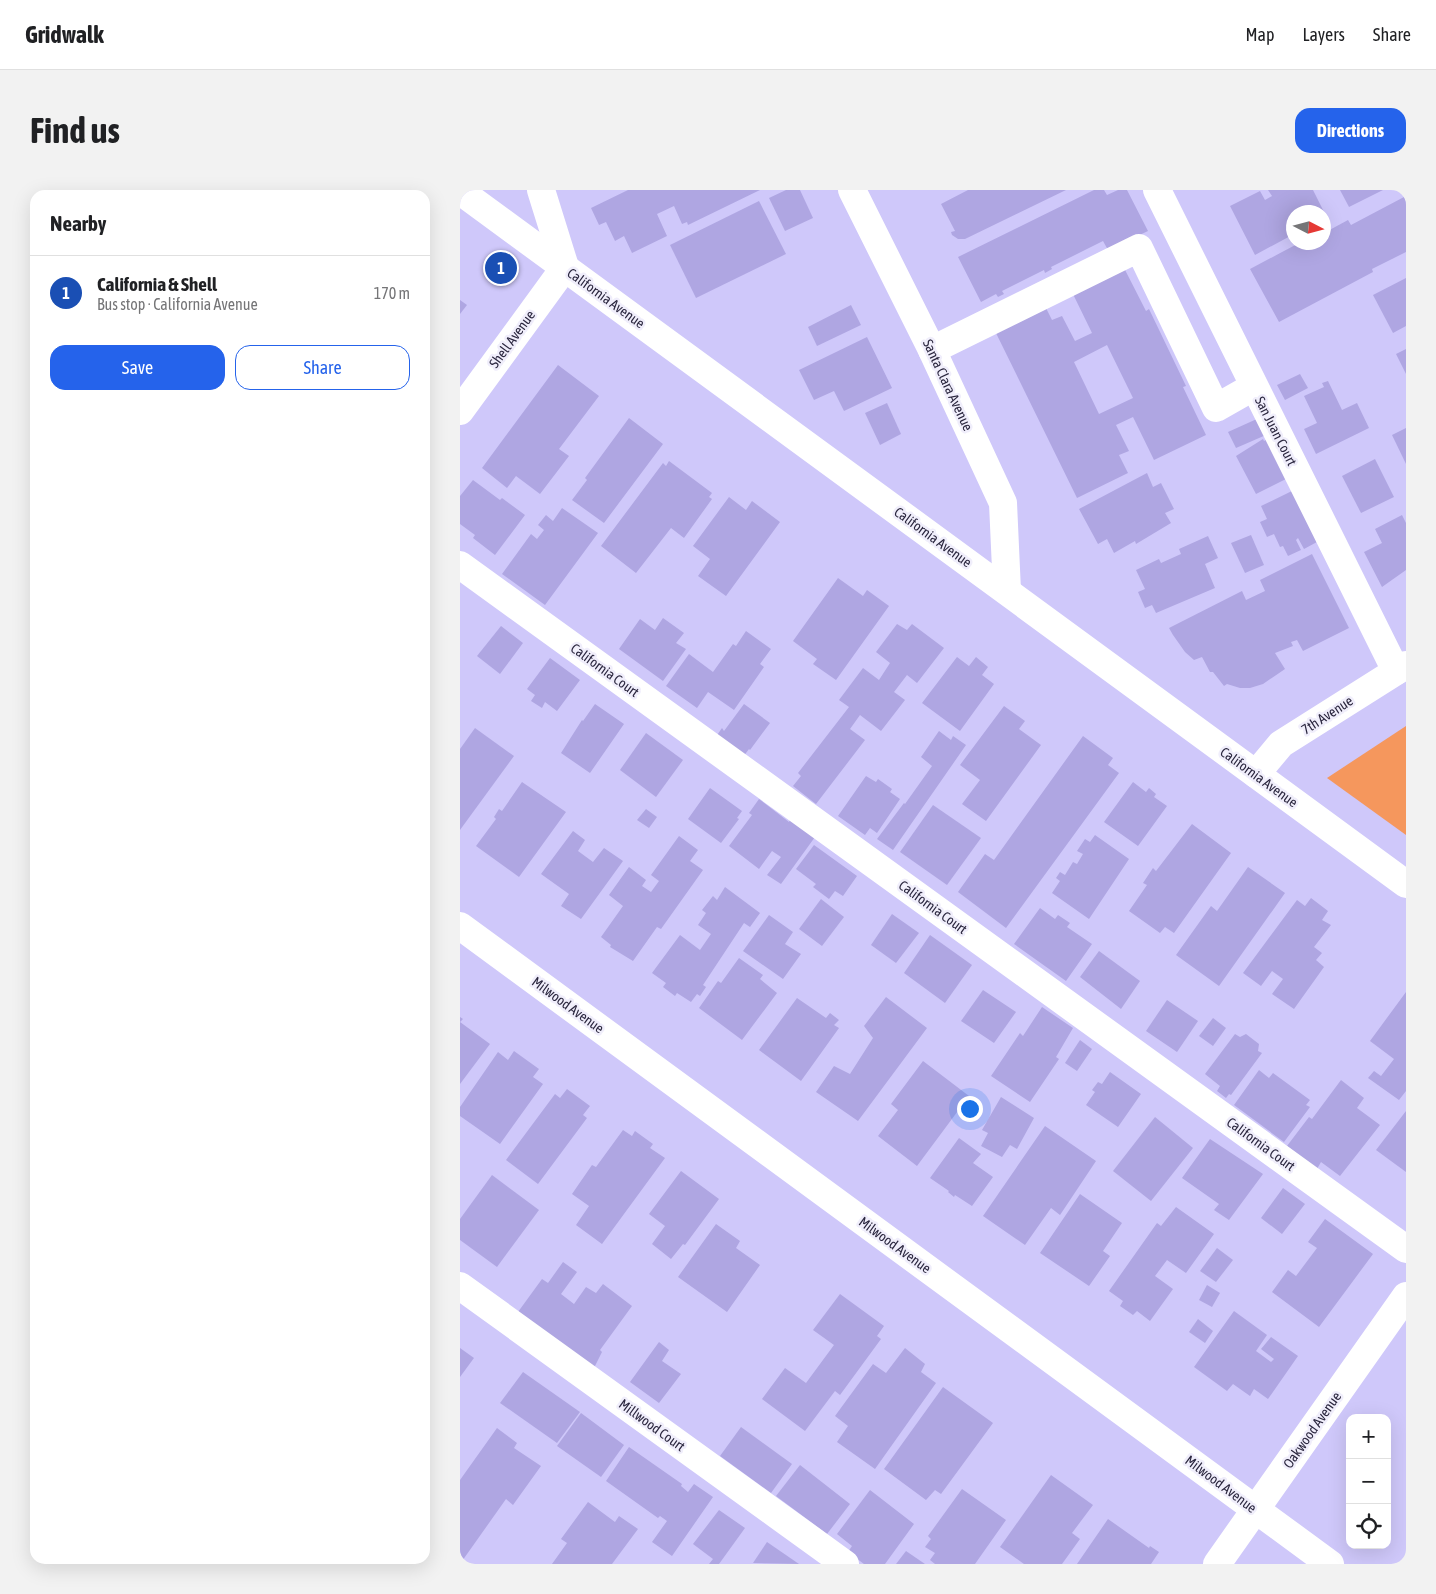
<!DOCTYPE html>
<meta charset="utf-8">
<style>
:root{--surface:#fff;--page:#f2f2f2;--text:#202124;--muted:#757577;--line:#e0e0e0;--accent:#2563eb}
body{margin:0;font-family:"Asap Condensed",sans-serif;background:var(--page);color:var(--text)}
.controls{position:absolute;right:15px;bottom:15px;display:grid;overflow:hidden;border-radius:10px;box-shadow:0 5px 20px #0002}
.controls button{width:45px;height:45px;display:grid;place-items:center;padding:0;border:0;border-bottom:1px solid var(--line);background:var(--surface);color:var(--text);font:25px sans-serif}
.compass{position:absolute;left:826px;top:15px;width:45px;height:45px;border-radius:50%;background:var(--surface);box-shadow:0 5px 20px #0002;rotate:96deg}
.you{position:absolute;left:509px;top:918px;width:18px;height:18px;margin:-12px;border:4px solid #fff;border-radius:50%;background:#1a73e8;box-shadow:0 0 0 8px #1a73e833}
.badge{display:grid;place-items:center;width:32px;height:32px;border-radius:50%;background:var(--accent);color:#fff;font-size:16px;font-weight:700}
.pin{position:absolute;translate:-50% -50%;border:2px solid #fff;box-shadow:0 1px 5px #0006}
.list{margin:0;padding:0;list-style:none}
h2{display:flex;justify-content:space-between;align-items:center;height:65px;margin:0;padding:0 20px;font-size:21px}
h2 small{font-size:16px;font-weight:400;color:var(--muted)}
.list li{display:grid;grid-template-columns:32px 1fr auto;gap:15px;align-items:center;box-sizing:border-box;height:75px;padding:0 20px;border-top:1px solid var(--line)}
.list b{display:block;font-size:19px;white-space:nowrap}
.list p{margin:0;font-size:16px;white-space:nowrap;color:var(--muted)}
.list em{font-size:16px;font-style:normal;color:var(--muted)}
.actions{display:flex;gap:10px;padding:15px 20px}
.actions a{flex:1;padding:11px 0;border:1px solid var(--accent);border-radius:15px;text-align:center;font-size:18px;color:var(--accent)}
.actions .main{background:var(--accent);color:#fff}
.icon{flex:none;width:28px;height:28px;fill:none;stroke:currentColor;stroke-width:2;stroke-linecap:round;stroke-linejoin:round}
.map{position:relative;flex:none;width:946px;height:1374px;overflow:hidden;border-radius:15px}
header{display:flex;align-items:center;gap:30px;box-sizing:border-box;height:70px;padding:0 25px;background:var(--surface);border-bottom:1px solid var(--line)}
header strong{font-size:24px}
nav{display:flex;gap:28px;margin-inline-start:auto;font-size:18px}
.intro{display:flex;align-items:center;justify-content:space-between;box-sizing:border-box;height:120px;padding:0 30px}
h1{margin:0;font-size:35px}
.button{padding:12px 22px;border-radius:15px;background:var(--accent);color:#fff;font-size:18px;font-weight:700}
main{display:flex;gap:30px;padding:0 30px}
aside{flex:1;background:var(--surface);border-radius:15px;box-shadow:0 5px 20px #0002}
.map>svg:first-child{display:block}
.green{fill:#f5975d}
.building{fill:#afa6e2;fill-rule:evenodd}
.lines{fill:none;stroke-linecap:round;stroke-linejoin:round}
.minor{stroke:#fff;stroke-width:28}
.labels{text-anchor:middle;stroke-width:5;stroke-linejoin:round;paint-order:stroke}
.street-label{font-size:14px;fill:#2a263e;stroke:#f0eefb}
</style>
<header>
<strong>Gridwalk</strong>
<nav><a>Map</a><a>Layers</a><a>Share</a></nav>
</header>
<div class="intro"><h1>Find us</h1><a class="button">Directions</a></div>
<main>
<aside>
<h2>Nearby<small></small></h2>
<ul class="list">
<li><span class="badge" style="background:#1a4fb4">1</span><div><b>California &amp; Shell</b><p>Bus stop · California Avenue</p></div><em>170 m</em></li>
</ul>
<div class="actions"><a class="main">Save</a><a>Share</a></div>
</aside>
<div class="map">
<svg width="946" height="1374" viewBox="0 0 946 1374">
<rect width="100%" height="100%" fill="#cfc8fa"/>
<!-- green -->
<path class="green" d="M946,536V645L867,588Z"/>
<!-- building -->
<g class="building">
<path d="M168,0H300L228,35L227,32L222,34L214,16L197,24L207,46L172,63L164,46L155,51L146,32L139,35L131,18Z"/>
<path d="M326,0H340L353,28L325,41L309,8Z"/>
<path d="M508,0H606L505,49H498L492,45L491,42L495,41L481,14Z"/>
<path d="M634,0H644L647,5L658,0H667L688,41L648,60L643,51L591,77L592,79L585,83L584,80L542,101L544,104L538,107L536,104L521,112L498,67Z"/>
<path d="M808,0H853L866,26L864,28V22H834V44L795,65L770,16L800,1L805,10L812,6Z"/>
<path d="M880,0H923L889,17Z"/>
<path d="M944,7L946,9V62L912,79L913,82L819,132L790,79L841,52H864L865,50L864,43L888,30L891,35Z"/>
<path d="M299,11L326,64L236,108L210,55Z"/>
<path d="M662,74L686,121L689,119L726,196L723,197L746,245L694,270L673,227L656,235L669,261L659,265L668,283L617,308L534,139L584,114L592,130L602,126L615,151L632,143L611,100ZM647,155L673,208L639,224L614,172Z"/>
<path d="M946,88V136L933,143L913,105Z"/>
<path d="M0,110L7,115L0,124Z"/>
<path d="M391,115L401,135L357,156L348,137Z"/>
<path d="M407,147L432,198L384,221L374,201L354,210L339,180Z"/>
<path d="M946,159V184L936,164Z"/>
<path d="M98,175L139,206L99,259L109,266L80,304L56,286L47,298L22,278Z"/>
<path d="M840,184L848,198L825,210L817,195Z"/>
<path d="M868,191L882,220L897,213L909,238L856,264L844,239L857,233L844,206L864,197L862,193Z"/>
<path d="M427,213L441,244L420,255L405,223Z"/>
<path d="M169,228L203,254L144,333L112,310L127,290L125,288Z"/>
<path d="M799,228L806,245L776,258L768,242Z"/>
<path d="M946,238V274L932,245Z"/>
<path d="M813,246L834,285L796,304L776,266L803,249L804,251Z"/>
<path d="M915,269L934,307L901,323L882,286Z"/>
<path d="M209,271L252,303L249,307L252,309L224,348L211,338L176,383L141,356L203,273L206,276Z"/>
<path d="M687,283L693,297L701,293L714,319L705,323L711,333L676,354L675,351L654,363L647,349L638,354L619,319Z"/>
<path d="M13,290L40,310L42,308L65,325L35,365L13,348L15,345L0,334V306Z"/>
<path d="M836,299L857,352L844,359L838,348L836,350L841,360L828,366L823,356L820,357L814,344L807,347L800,332L807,329L801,316Z"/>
<path d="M269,307L286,320L292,311L320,332L266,406L238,386L250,369L233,356Z"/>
<path d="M102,318L138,343L85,415L42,384L71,344L77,349L84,340L78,335L86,325L93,331Z"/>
<path d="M942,325L946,333V380L922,397L904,362L922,353L915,339Z"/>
<path d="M791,345L804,375L785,383L771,353Z"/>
<path d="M748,346L758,368L745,374L755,398L696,423L692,415L685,418L678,402L685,399L676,380L699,369L701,373L721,364L719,359Z"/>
<path d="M852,364L889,438L843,461L837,450L831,452L833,456L815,463L825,479L803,494L790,498H780L767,494L764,496L753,482H750L742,467L734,470L725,462L713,445L709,438L782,401L786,410L805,401L800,390Z"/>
<path d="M378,388L403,406L407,400L429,416L376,490L353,474L357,469L333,451Z"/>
<path d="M203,428L224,443L216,453L226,459L203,491L159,459L180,429L195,440Z"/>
<path d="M437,434L447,440L452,434L484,458L457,493L447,485L434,502L445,510L421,541L400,525L390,539L405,550L356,614L333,596L341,586L338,583L389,517L379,510L403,478L419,490L430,473L416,462Z"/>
<path d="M41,436L63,453L40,484L17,466Z"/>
<path d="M286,441L311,459L300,474L304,477L274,520L248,502L237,518L206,496L229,464L253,482L273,454L276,456Z"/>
<path d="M497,467L509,476L516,467L528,477L522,485L534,494L500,541L462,513Z"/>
<path d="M90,468L120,490L97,521L85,512L82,518L71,511L75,505L67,499Z"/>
<path d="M135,514L164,534L130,583L101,563L122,530L123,531Z"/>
<path d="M284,514L310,533L290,560L289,559L283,567L255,548L262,538L264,541Z"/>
<path d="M544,516L565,531L559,539L581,555L526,631L502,614L520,590L500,575Z"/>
<path d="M15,538L54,566L0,640V559Z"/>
<path d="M479,541L491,550L493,546L506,555L433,660L417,649L444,613L445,614L472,576L461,567Z"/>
<path d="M186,543L223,570L196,607L160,580Z"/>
<path d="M623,546L653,568L648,575L659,583L546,738L498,702L525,664L534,670Z"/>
<path d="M406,586L416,592L418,589L432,599L430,602L440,609L417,643L410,638L405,645L378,626Z"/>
<path d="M62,592L106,622L59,687L16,656L36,629L34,627L39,619L42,621Z"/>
<path d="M673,592L686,602L689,598L696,604L694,607L707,616L678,656L644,632Z"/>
<path d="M250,598L282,621L277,628L279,629L261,653L228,629Z"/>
<path d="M299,609L329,632L330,630L355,647L321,694L307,685L321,667L312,661L299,679L269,656L292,625L289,623Z"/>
<path d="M473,615L521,648L487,695L440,662Z"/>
<path d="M186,619L197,627L189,638L177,630Z"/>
<path d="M732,634L771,663L714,743L705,737L700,743L669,721L687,695L683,693L693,678L696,681Z"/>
<path d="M113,641L125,650L118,661L133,672L144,658L163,671L121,729L101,716L109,704L81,684Z"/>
<path d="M635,645L669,669L629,729L592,703L600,691L596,688L600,682L605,685L613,672L617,674L623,664L617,661L625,649L630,652Z"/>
<path d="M219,646L238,660L230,671L243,680L201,739L197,737L173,771L150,757L151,755L141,747L163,716L149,705L169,677L186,690L182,696L191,702L199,691L191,685Z"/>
<path d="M354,655L397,686L383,706L375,701L369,709L353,697L356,694L336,679Z"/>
<path d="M788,677L825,703L759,796L716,765L751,716L757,721Z"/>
<path d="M265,697L300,723L290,737L284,733L243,795L246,797L240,806L237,804L231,812L217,803L215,806L203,797L206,793L192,783L220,745L240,760L251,744L238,735L246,723L242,720L253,706L257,710Z"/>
<path d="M851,708L868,721L862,730L871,735L854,757L862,763L856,770L864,777L834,819L812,804L823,789L812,781L801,796L783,783L837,710L845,716Z"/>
<path d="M361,709L384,727L362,756L339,739Z"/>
<path d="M580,718L595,729L598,725L610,733L607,737L632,754L606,791L554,754Z"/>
<path d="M432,724L459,743L436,773L411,755Z"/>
<path d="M309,725L333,742L325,754L341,764L323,789L283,761Z"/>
<path d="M470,745L512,775L485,813L444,783Z"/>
<path d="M639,761L680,791L661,819L620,787Z"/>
<path d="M279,768L303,785L300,789L317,803L282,850L239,818L258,791L261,793Z"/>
<path d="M523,800L556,822L534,853L501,831Z"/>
<path d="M946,802V901L939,910L908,888L914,881L921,886L934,869L910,851Z"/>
<path d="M426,807L467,838L398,931L356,902L374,876L390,884L413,848L404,836Z"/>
<path d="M337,808L366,828L370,823L379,830L374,835L379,838L341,891L299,860Z"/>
<path d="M707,810L738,831L717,862L686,841Z"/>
<path d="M582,817L613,838L596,867L599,869L570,912L531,886L560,843L563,846Z"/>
<path d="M0,827L3,829L0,832L30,854L0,894Z"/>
<path d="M753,828L766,838L753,856L739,846Z"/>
<path d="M775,844L780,847L786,844L799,854L798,861L802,863L771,905L769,904L766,908L757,901L760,896L745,884Z"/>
<path d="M620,850L632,859L617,881L605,873Z"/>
<path d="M54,861L79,879L73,887L83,894L40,954L0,926V917L38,862L48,870Z"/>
<path d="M463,871L509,906L457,976L418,946L438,920L431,914Z"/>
<path d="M799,880L809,888L813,883L850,910L846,915L850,917L824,952L774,915Z"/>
<path d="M650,882L681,904L658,937L626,915L635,902L632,900L638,892L642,894Z"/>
<path d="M881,890L904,908L897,918L920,935L880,986L861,972L857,979L827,956L849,927L852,929Z"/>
<path d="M107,899L130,916L123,925L127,928L78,994L46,970L95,904L100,908Z"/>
<path d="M541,907L574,928L557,959L550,955L542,967L521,956L528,943L522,940Z"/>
<path d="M946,921V982L916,960Z"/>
<path d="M695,927L733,958L691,1011L653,981Z"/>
<path d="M585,936L636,971L600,1025L591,1018L565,1055L523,1026Z"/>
<path d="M163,940L172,946L175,941L193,954L190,958L205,968L142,1054L116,1035L129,1016L112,1004L132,975L136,977Z"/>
<path d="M499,948L521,964L513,973L533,987L512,1016L495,1005L494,1007L488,1002L489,1001L470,988Z"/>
<path d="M750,949L803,984L769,1030L754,1020L759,1014L722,988Z"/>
<path d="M221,981L259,1009L225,1055L223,1054L211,1069L192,1054L205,1036L189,1024Z"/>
<path d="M32,985L79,1020L37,1077L0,1050V1029Z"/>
<path d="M823,998L845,1014L822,1044L801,1028Z"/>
<path d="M620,1004L662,1033L643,1061L650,1066L629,1096L580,1063Z"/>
<path d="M716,1017L754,1044L726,1083L707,1070L695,1086L713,1099L690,1131L677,1121L673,1125L660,1116L663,1111L649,1101L697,1033L701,1036Z"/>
<path d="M865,1029L913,1064L859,1137L812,1102L828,1080L836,1086L857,1058L848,1052Z"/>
<path d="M256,1034L280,1051L276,1058L300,1075L267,1122L218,1087Z"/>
<path d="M757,1058L773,1070L756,1092L740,1081Z"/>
<path d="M103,1072L117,1082L101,1104L114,1114L126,1097L136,1103L143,1094L172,1116L140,1160L142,1162L134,1178L58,1122L82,1089L88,1093Z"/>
<path d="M747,1095L760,1103L752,1117L739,1110Z"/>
<path d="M380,1104L424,1136L417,1146L421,1149L380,1205L375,1201L345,1241L302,1209L325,1178L346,1193L374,1155L353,1140Z"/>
<path d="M774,1121L807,1145L796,1161L811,1172L814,1169L801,1159L811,1147L838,1166L808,1209L794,1199L790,1206L773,1194L767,1201L734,1177Z"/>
<path d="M738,1129L753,1141L745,1153L729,1142Z"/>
<path d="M199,1152L209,1160L202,1171L221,1184L199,1213L170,1192Z"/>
<path d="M0,1158L14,1168L0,1187Z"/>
<path d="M445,1158L465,1174L461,1182L476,1193L415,1279L377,1252L388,1236L375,1226L413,1174L426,1183Z"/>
<path d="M63,1182L120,1222L97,1253L40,1213Z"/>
<path d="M483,1197L533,1233L481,1304L475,1300L466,1310L424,1279Z"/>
<path d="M121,1223L164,1255L141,1287L97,1256Z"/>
<path d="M281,1237L332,1274L311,1303L260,1266Z"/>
<path d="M37,1238L57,1253L54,1258L81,1276L53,1315L46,1309L0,1374V1290Z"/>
<path d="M169,1257L222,1294L221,1296L228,1302L234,1294L253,1307L212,1366L192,1352L207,1331L200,1326L198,1328L146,1291Z"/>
<path d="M340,1275L390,1314L367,1344L316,1306Z"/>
<path d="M591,1285L633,1315L612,1343L620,1349L602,1374H564L540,1357Z"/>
<path d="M502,1299L546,1330L515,1374H475L470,1370L475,1363L465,1357L471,1349L468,1346Z"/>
<path d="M410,1300L454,1334L425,1374H404L388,1362L392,1356L377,1344Z"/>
<path d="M128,1312L155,1332L159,1326L178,1339L152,1374H92L107,1353L101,1349Z"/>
<path d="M259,1320L285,1338L259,1374H249L253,1369L233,1354Z"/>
<path d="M648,1329L689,1358L690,1356L699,1362L691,1374H617Z"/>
<path d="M307,1352L339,1374L293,1373Z"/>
<path d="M446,1361L465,1374H436Z"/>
</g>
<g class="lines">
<!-- minor -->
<g class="minor">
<path d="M392,0L472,160L543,313L547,401"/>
<path d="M697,0L936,481"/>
<path d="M0,1L946,694"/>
<path d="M472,160L679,58L756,218L793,197"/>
<path d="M0,221L105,77L81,0"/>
<path d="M0,375L946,1059"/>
<path d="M796,584L821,554L946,475"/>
<path d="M0,736L870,1374"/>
<path d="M0,1096L385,1374"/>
<path d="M757,1374L946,1106"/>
</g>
</g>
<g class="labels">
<!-- street labels -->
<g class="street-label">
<text transform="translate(146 108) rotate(36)" y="5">California Avenue</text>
<text transform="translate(52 149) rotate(-54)" y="5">Shell Avenue</text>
<text transform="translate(488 195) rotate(65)" y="5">Santa Clara Avenue</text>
<text transform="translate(816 241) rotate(63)" y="5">San Juan Court</text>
<text transform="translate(473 347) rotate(36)" y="5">California Avenue</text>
<text transform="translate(145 480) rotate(36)" y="5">California Court</text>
<text transform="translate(867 525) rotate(-33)" y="5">7th Avenue</text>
<text transform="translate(799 587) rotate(36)" y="5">California Avenue</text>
<text transform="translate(473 717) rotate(36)" y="5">California Court</text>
<text transform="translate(108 815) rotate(36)" y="5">Milwood Avenue</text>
<text transform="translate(801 954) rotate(36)" y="5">California Court</text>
<text transform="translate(435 1055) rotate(36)" y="5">Milwood Avenue</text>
<text transform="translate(192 1235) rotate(36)" y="5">Millwood Court</text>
<text transform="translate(852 1240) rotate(-55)" y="5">Oakwood Avenue</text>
<text transform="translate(761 1294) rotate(37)" y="5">Milwood Avenue</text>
</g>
</g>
</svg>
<div class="controls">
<button>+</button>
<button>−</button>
<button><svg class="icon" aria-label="locate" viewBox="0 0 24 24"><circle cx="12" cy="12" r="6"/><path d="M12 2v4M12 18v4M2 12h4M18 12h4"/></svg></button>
</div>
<svg class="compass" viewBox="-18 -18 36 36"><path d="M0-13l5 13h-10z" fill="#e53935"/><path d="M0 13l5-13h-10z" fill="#757577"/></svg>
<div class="you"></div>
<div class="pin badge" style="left:41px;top:78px;background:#1a4fb4">1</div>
</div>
</main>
